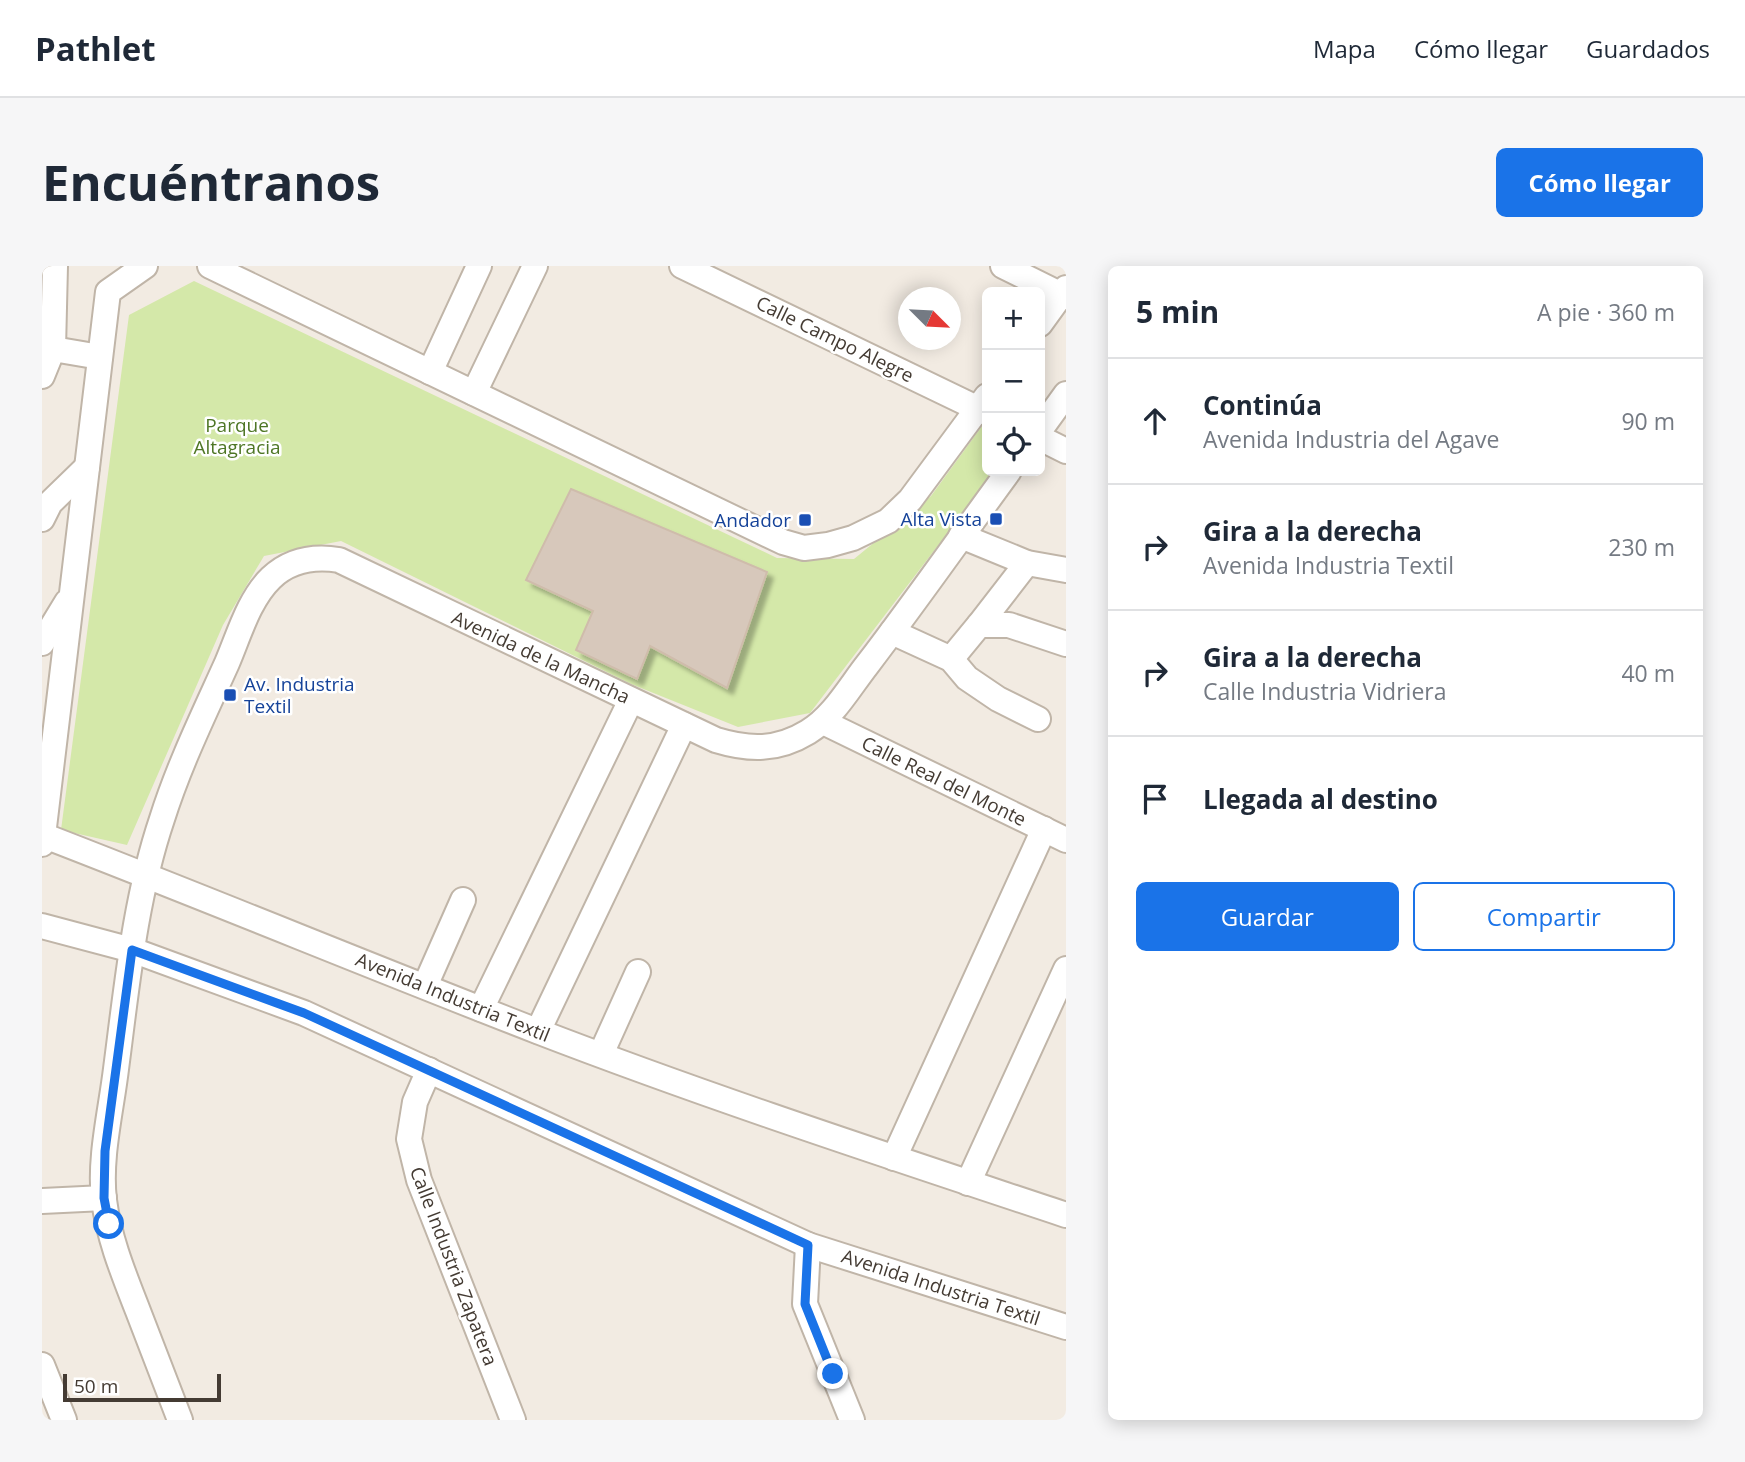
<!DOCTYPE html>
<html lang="es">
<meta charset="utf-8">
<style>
:root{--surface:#fff;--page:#f6f6f7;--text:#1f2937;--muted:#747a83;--line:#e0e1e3;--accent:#1a73e8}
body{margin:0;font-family:"Open Sans",sans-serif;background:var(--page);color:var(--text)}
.controls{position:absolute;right:21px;top:21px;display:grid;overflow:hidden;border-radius:10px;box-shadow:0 4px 18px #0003}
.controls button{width:63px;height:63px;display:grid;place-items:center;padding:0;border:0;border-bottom:2px solid var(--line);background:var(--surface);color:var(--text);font:35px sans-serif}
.compass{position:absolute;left:856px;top:21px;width:63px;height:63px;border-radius:50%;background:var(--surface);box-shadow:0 4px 18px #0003;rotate:114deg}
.scale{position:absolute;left:21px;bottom:18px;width:158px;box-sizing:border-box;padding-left:7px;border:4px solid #443b33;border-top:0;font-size:19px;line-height:24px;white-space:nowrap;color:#443b33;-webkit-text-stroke:5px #fff;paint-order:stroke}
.stop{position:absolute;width:21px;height:21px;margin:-16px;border:5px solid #1a73e8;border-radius:50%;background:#fff}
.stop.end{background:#1a73e8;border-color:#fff;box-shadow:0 2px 7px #0008}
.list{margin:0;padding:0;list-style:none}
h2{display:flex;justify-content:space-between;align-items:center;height:91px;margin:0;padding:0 28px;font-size:30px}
h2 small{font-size:23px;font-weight:400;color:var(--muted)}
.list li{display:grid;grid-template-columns:46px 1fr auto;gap:21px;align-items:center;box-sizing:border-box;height:126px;padding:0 28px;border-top:2px solid var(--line)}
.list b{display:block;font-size:26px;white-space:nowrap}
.list p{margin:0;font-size:23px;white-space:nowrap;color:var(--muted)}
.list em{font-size:23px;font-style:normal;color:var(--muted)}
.actions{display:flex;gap:14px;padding:21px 28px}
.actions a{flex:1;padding:16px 0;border:2px solid var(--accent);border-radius:10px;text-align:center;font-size:24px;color:var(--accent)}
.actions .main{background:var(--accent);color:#fff}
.icon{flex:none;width:38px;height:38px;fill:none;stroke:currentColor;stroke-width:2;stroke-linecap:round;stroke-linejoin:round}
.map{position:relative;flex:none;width:1024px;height:1154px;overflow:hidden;border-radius:10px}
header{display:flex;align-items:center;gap:42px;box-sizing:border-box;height:98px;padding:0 35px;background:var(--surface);border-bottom:2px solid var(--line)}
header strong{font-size:33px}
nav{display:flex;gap:38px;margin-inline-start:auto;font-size:24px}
.intro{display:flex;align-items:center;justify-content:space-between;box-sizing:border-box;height:168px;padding:0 42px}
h1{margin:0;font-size:49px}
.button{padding:18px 32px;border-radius:10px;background:var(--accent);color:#fff;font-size:24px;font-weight:700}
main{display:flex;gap:42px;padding:0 42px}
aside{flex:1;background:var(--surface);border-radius:10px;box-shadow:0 4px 18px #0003}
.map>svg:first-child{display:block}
.green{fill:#d4e8a9}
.building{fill:#d7c8bb;stroke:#cfbcab;stroke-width:2;filter:url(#shadow)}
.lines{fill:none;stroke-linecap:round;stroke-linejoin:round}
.minor-casing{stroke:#c0b5a8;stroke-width:28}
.minor{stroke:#fff;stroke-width:24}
.route{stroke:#1a73e8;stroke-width:9}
.transit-dot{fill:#1a4fb4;stroke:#fff;stroke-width:2.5}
.labels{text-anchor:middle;stroke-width:5;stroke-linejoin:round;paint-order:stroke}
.street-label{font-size:19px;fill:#443b33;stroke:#fff}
.park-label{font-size:19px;fill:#4e7625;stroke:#fff}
.transit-label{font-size:19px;fill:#164399;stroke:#fff;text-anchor:end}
</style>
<header>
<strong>Pathlet</strong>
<nav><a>Mapa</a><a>Cómo llegar</a><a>Guardados</a></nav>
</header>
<div class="intro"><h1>Encuéntranos</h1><a class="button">Cómo llegar</a></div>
<main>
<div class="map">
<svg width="1024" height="1154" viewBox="0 0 1024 1154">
<defs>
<filter id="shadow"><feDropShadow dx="6" dy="6" stdDeviation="2" flood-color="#0004"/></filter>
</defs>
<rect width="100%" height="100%" fill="#f2ebe2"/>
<!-- green -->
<path class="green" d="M152,15L735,292L812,293L889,230L940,160L945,163V205H953L768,447L696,461L589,418L299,275L222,290L181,359L85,579L19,564L87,49Z"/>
<!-- building -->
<path class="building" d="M529,223L725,306L685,422L608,380L595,413L534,384L551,345L484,314Z"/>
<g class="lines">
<!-- minor casing -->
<g class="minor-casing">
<g id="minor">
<path d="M168,0L741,276L762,282L786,279L811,272L846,255L868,234L945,130"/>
<path d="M640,0L945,147"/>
<path d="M961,0L1024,31"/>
<path d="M998,58L1024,22"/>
<path d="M0,78L11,83L58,91"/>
<path d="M388,106L437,0"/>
<path d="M0,110L11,83L13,0"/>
<path d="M432,127L493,0"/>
<path d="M998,164L1024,128"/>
<path d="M998,172L1024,185"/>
<path d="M0,253L8,237L45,201"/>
<path d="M919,270L985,297L1024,304"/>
<path d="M937,359L985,297"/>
<path d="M850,366L909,393L925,412L956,433L996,453"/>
<path d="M0,377L25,336"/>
<path d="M909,393L937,359H967L1024,378"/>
<path d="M781,456L1024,574"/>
<path d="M0,569C166,633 330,701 495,765C669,832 847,890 1024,949"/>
<path d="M0,578L66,26L103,0"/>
<path d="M0,660L90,684L262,747L766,979L1024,1061"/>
<path d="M383,720L421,634"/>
<path d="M439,743L589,434"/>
<path d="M496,765L642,459"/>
<path d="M559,788L596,706"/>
<path d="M387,804L373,836L367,873L377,914L471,1154"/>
<path d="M852,892L1002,563"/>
<path d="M926,917L1024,703"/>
<path d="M0,935L62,932"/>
<path d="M766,979L763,1038L810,1154"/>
<path d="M0,1099L22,1154"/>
<path d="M138,1154C124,1118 110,1082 96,1045C82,1009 67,973 62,934C57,892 69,845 74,803C85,719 93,633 120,553C137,499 162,448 185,397C197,369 207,333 229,312C248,294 272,290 297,294L674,474C707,484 735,485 766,466C791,451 807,422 825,399C874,335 920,269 967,205"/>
</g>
</g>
<!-- minor -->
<use href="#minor" class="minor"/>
</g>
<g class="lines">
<!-- route -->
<path class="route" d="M67,958L62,932L63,885L90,684L262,747L766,979L763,1038L791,1108"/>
</g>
<!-- markers -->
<g class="transit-dot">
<rect x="947" y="246" width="14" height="14" rx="3.5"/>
<rect x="756" y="247" width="14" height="14" rx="3.5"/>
<rect x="181" y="422" width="14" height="14" rx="3.5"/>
</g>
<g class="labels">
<!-- street labels -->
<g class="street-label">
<text transform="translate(793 73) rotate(26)" y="7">Calle Campo Alegre</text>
<text transform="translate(499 391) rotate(25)" y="7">Avenida de la Mancha</text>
<text transform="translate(902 515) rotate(26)" y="7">Calle Real del Monte</text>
<text transform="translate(411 731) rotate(22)" y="7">Avenida Industria Textil</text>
<text transform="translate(412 1000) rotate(69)" y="7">Calle Industria Zapatera</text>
<text transform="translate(899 1021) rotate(18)" y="7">Avenida Industria Textil</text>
</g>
<!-- park labels -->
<g class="park-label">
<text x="195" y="166">Parque<tspan x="195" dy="22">Altagracia</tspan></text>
</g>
<!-- transit labels -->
<g class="transit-label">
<text x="940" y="260">Alta Vista</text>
<text x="749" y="261">Andador</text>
<text x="202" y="425" text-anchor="start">Av. Industria<tspan x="202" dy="22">Textil</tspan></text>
</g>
</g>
</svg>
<div class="controls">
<button>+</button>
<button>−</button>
<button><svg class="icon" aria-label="locate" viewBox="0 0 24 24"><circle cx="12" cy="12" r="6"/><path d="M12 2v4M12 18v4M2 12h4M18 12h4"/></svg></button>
</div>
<svg class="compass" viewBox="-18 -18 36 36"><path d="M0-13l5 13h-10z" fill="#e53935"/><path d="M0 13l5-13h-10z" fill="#747a83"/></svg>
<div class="scale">50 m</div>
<div class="stop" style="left:67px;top:958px"></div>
<div class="stop end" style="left:791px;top:1108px"></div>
</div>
<aside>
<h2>5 min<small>A pie · 360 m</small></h2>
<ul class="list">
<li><svg class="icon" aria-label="ahead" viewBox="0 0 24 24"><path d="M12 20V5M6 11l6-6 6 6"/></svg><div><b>Continúa</b><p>Avenida Industria del Agave</p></div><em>90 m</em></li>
<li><svg class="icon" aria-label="right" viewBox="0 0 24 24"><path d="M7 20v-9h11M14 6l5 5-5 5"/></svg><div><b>Gira a la derecha</b><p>Avenida Industria Textil</p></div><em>230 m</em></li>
<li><svg class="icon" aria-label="right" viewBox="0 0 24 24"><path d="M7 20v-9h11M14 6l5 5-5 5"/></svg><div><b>Gira a la derecha</b><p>Calle Industria Vidriera</p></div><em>40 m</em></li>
<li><svg class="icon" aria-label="arrive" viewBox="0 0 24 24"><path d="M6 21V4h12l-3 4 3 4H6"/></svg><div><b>Llegada al destino</b></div></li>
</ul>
<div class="actions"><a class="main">Guardar</a><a>Compartir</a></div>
</aside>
</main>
